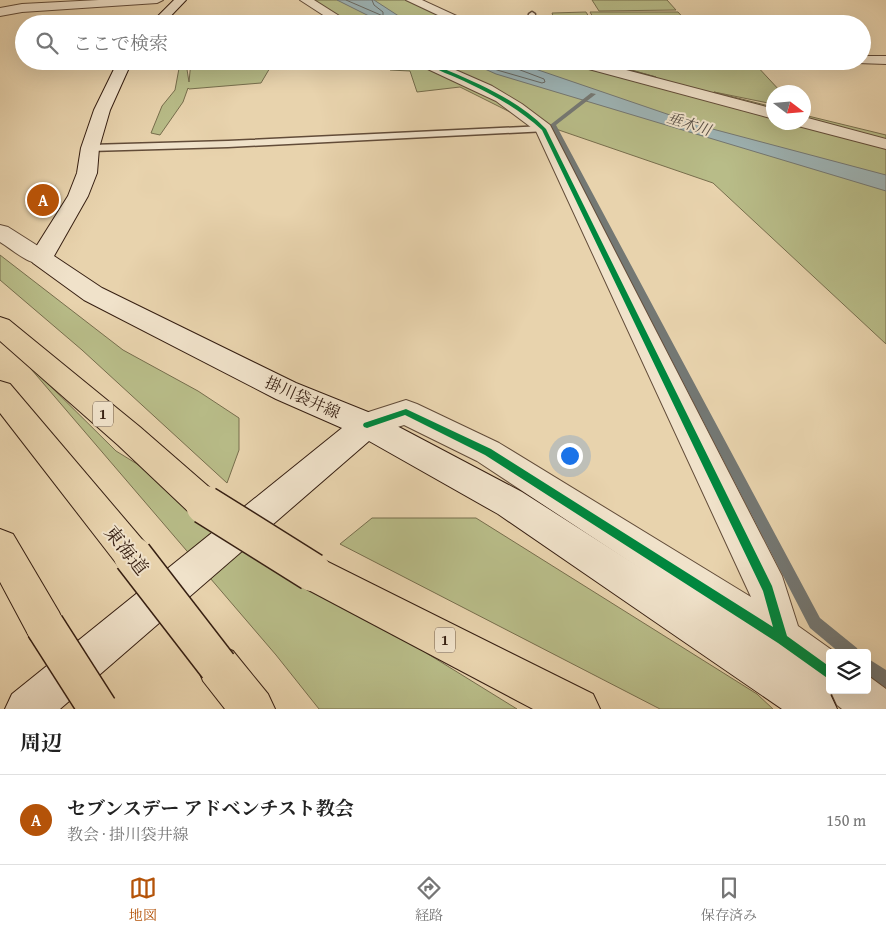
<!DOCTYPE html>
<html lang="ja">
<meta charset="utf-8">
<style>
:root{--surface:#fff;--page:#f6f6f6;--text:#222;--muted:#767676;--line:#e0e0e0;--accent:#b45309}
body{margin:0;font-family:"Gentium Book Plus","Noto Serif JP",serif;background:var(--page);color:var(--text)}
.controls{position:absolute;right:15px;bottom:15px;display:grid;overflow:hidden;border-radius:5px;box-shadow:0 5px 20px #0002}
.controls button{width:45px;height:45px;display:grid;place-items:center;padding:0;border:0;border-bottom:1px solid var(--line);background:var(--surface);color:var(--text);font:25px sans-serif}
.compass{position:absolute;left:766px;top:85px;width:45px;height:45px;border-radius:50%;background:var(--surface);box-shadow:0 5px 20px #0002;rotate:106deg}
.you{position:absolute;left:569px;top:455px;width:18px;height:18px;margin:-12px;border:4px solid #fff;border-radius:50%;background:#1a73e8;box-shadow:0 0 0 8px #1a73e833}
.badge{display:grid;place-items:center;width:32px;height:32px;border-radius:50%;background:var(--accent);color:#fff;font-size:16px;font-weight:700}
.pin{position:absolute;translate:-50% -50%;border:2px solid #fff;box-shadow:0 1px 5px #0006}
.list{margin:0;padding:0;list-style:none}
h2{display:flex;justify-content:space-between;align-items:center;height:65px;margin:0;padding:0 20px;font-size:21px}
h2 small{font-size:16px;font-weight:400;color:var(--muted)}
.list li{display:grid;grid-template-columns:32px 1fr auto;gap:15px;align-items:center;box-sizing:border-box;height:90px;padding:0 20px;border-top:1px solid var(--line)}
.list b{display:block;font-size:19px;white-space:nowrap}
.list p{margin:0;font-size:16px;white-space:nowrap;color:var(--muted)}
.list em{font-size:16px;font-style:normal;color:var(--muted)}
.icon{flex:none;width:28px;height:28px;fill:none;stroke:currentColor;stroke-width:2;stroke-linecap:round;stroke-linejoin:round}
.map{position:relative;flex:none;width:886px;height:709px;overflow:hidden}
.search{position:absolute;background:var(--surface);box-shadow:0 5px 20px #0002;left:15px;right:15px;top:15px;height:55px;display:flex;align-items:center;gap:12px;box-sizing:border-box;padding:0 18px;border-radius:28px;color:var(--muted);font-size:19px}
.sheet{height:155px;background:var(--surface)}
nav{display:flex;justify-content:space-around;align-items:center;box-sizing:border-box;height:70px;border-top:1px solid var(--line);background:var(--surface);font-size:14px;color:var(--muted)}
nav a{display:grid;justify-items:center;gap:2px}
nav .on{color:var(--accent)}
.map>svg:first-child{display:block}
.green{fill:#b8bc88;stroke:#776e4d}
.water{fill:#9db4b6;stroke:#747874}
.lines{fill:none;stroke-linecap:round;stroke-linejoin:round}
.shore{stroke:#6a6a64;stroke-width:1}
.stream{fill:#747874;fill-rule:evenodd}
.service-casing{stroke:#624c39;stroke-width:3}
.minor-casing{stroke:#624c39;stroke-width:2}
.tertiary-casing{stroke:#624c39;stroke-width:2}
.secondary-casing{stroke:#361f12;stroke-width:2}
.trunk-casing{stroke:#361f12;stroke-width:2}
.service{fill:#f0e2ca;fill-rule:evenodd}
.minor{fill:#f0e2ca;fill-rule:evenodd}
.tertiary{fill:#f0e2ca;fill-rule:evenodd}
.secondary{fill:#f0e2ca;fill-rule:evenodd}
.trunk{fill:#e8d3ad;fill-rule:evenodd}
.trunk-bridge-casing{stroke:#361f12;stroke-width:41;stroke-linecap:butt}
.trunk-bridge{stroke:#e8d3ad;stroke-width:38}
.cycleway-casing{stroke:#f0e2ca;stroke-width:3}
.cycleway{fill:#00873e;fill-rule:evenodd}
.labels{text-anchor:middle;stroke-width:4;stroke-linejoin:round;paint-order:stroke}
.far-water-label{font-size:15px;font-style:italic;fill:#554c43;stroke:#f0e2ca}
.shield{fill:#f0e2ca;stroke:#6e5a49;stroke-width:1}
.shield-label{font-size:15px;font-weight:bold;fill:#361f12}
.street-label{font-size:16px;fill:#361f12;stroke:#f0e2ca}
.near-street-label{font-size:19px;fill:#361f12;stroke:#f0e2ca}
</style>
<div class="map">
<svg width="886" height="709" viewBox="0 0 886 709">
<rect width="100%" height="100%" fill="#e8d3ad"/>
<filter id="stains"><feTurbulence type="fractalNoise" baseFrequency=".004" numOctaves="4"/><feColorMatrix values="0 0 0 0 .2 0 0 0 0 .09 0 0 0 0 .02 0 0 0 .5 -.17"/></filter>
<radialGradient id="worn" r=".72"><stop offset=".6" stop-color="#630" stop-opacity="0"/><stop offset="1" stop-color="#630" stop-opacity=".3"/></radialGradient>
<!-- green -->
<g class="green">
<path d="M308,0H413L469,24H347Z"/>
<path d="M592,0H667L676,10L599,11Z"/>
<path d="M586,12L593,24H556L552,13Z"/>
<path d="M590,12H678L689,24H597Z"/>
<path d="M191,61H274L261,83L189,89L188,88L183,102L160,135L151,133L162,106L175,90L180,63H186L189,82Z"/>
<path d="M384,61H569L605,63L656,77L614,65L755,64L781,92H774L773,104L714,92L773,107L774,122H804V115L886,135V344L713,183L518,116L460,87L417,92L410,71L390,70Z"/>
<path d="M0,255L123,350L198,391L239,418V450L227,483L82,350L0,280Z"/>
<path d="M19,355L116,451L312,572L428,654L517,709H319L276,655Z"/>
<path d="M372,518H476L757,694L773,709H660L340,544Z"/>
</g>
<!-- water -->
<g class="water">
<path d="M337,0H374L411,24H385Z"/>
<path d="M467,61H512L705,127L886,175V191L496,74Z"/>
</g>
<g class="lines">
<!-- shore -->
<g class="shore">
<path d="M346,0L383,16V12L374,5L372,0"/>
<path d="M479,61L497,70L542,83L545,82L544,79L515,68L513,61"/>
</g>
<!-- stream -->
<g class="stream">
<path d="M591,93L596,94L556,125L820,618L857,648L859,653H840L810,628L550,125Z"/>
<path d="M867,658L886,670V688L867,675Z"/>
</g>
<!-- service casing -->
<g class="service-casing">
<g id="service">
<path d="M532,12L535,14L533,24H527L529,14Z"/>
<path d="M544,126L547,127V131L228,147L90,151L85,148L90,145L228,141Z"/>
</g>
</g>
<!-- minor casing -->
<g class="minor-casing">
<g id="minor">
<path d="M300,0H314L352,24H337Z"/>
<path d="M406,0H422L474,24H457Z"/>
<path d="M862,56H886V64L857,63L856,61H862Z"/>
<path d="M415,61H435L492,86L522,104L550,125L782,576L798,626L836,653H830V690H867V675L886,689V709H842L837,705L832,694L830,695L815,689L768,653L477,461L404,425L367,437L356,434L352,425L356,416L406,400L417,404L499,443L751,597L536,131L496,101L417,64Z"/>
<path d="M568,61H592L774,109V119L570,64Z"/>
<path d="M804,117L886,139V149L798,126L796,122H804Z"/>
</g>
</g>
<!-- tertiary casing -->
<g class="tertiary-casing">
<g id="tertiary">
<path d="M99,0H163L157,3L22,12L0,16V8L22,4Z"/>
<path d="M0,225L8,227L49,253L53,258L49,263C31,268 15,251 0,242Z"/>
</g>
</g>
<!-- secondary casing -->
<g class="secondary-casing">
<g id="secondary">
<path d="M174,0H186L163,24H150Z"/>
<path d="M118,61H132L110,110L99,148L97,173L88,196L54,256L102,288L296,383L378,416L522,492L808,675L830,694L837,709H782L498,514L369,441L60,709H5L12,694L342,428L276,399L84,300L33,263L29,258L68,196L77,173L81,148L94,110Z"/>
</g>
</g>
<!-- trunk casing -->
<g class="trunk-casing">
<g id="trunk">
<path d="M0,317L9,320L140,427L217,494L222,505L217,516L205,520L193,516L118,445L0,341Z"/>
<path d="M0,381L10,384L146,544L151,556L146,568L133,574L120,568L0,413Z"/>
<path d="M0,529L13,534L59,612L65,626L59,640L45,646L31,640L0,582Z"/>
<path d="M312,554L593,694L600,709H533L299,585L293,572L299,559Z"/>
<path d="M218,645L233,651L268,694L275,709H225L203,681L197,666L203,651Z"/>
</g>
</g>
<!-- service -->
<use href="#service" class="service"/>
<!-- minor -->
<use href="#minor" class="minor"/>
<!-- tertiary -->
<use href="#tertiary" class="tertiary"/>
<!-- secondary -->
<use href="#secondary" class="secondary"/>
<!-- trunk -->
<use href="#trunk" class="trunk"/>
<!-- trunk-bridge casing -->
<g class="trunk-bridge-casing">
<g id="trunk-bridge">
<path d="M205,505L312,572"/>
<path d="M133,556L218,666"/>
<path d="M45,626L98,709"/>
</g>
</g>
<!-- trunk-bridge -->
<use href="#trunk-bridge" class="trunk-bridge"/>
<!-- cycleway casing -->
<g class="cycleway-casing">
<path id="cycleway" d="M420,61C430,61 440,67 449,71C484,86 520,102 546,129L772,586L787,636L830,667V680L778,643L485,455L405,415L367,428L364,427L363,425L364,423L406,409L491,449L773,627L763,591L542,130C520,110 496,96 470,84C454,76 436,70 420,61Z"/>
</g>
<!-- cycleway -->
<use href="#cycleway" class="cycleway"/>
</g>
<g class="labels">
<!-- far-water labels -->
<g class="far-water-label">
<text transform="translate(689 124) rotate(18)" y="5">垂木川</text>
</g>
<!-- shield labels -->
<g class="shield">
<rect x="93" y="401.5" width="20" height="25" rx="4"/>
<rect x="435" y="627.5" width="20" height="25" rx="4"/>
</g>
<g class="shield-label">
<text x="103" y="419">1</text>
<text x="445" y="645">1</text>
</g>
<!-- street labels -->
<g class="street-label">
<text transform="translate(303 397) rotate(24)" y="6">掛川袋井線</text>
</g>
<!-- near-street labels -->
<g class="near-street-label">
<text transform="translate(127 550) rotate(51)" y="7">東海道</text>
</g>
</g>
<rect width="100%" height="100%" filter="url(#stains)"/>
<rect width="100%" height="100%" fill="url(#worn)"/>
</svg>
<div class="controls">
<button><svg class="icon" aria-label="layers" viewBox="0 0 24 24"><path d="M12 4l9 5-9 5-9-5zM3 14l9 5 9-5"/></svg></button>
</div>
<svg class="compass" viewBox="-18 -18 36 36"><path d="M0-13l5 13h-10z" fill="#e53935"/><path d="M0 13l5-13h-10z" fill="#767676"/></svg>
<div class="you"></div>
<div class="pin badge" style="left:43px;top:200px">A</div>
<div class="search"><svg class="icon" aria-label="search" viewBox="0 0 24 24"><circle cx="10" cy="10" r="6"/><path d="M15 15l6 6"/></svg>ここで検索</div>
</div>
<section class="sheet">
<h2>周辺<small></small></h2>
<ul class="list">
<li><span class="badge">A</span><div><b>セブンスデー アドベンチスト教会</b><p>教会 · 掛川袋井線</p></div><em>150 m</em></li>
</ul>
</section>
<nav>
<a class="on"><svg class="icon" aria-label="map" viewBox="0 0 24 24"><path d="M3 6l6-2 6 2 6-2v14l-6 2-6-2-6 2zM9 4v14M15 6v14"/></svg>地図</a>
<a><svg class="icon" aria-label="directions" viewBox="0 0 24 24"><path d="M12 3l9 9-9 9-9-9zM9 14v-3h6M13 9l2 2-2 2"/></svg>経路</a>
<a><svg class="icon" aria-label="saved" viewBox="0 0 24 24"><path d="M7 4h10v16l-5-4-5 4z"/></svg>保存済み</a>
</nav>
